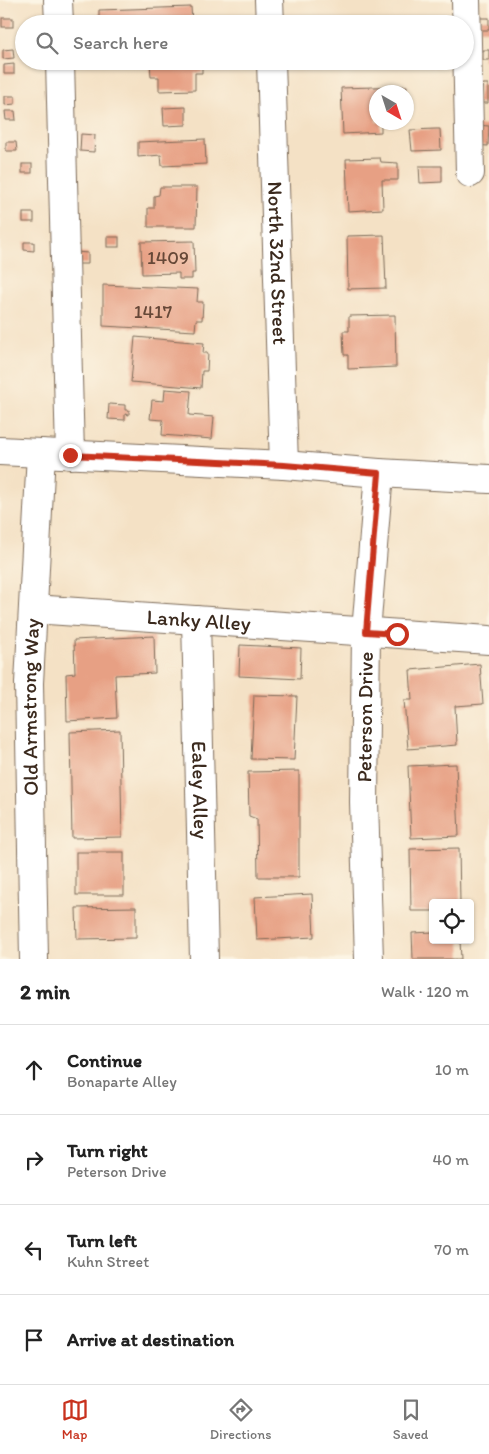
<!DOCTYPE html>
<meta charset="utf-8">
<style>
:root{--surface:#fff;--page:#f6f6f6;--text:#222;--muted:#767676;--line:#e0e0e0;--accent:#c8321e}
body{margin:0;font-family:Itim,sans-serif;background:var(--page);color:var(--text)}
.controls{position:absolute;right:15px;bottom:15px;display:grid;overflow:hidden;border-radius:5px;box-shadow:0 1px 4px #0004}
.controls button{width:45px;height:45px;display:grid;place-items:center;padding:0;border:0;border-bottom:1px solid var(--line);background:var(--surface);color:var(--text);font:25px sans-serif}
.compass{position:absolute;left:369px;top:85px;width:45px;height:45px;border-radius:50%;background:var(--surface);box-shadow:0 1px 4px #0004;rotate:141deg}
.stop{position:absolute;width:15px;height:15px;margin:-11px;border:4px solid #c8321e;border-radius:50%;background:#fff}
.stop.end{background:#c8321e;border-color:#fff;box-shadow:0 1px 5px #0008}
.list{margin:0;padding:0;list-style:none}
h2{display:flex;justify-content:space-between;align-items:center;height:65px;margin:0;padding:0 20px;font-size:21px}
h2 small{font-size:16px;font-weight:400;color:var(--muted)}
.list li{display:grid;grid-template-columns:32px 1fr auto;gap:15px;align-items:center;box-sizing:border-box;height:90px;padding:0 20px;border-top:1px solid var(--line)}
.list b{display:block;font-size:19px;white-space:nowrap}
.list p{margin:0;font-size:16px;white-space:nowrap;color:var(--muted)}
.list em{font-size:16px;font-style:normal;color:var(--muted)}
.icon{flex:none;width:28px;height:28px;fill:none;stroke:currentColor;stroke-width:2;stroke-linecap:round;stroke-linejoin:round}
.map{position:relative;flex:none;width:489px;height:959px;overflow:hidden}
.search{position:absolute;background:var(--surface);box-shadow:0 1px 4px #0004;left:15px;right:15px;top:15px;height:55px;display:flex;align-items:center;gap:12px;box-sizing:border-box;padding:0 18px;border-radius:28px;color:var(--muted);font-size:19px}
.sheet{height:425px;background:var(--surface)}
nav{display:flex;justify-content:space-around;align-items:center;box-sizing:border-box;height:70px;border-top:1px solid var(--line);background:var(--surface);font-size:14px;color:var(--muted)}
nav a{display:grid;justify-items:center;gap:2px}
nav .on{color:var(--accent)}
.map>svg:first-child{display:block}
.building{fill:#e7a084}
.lines{fill:none;stroke-linecap:round;stroke-linejoin:round}
.minor-casing{stroke:#7c6a58;stroke-width:30}
.minor{stroke:#fff;stroke-width:28}
.route{stroke:#c8321e;stroke-width:6}
.labels{text-anchor:middle;stroke-width:4.5;stroke-linejoin:round;paint-order:stroke}
.number-label{font-size:19px;fill:#664838}
.street-label{font-size:21px;fill:#3b2a1e;stroke:#fcf5e5}
</style>
<div class="map">
<svg width="489" height="959" viewBox="0 0 489 959">
<rect width="100%" height="100%" fill="#fcf5e5"/>
<filter id="ink" filterUnits="userSpaceOnUse"><feTurbulence type="fractalNoise" baseFrequency=".02" numOctaves="2"/><feDisplacementMap in="SourceGraphic" scale="10" xChannelSelector="R" yChannelSelector="G"/><feConvolveMatrix kernelMatrix="1 2 1 2 8 2 1 2 1" color-interpolation-filters="sRGB"/></filter>
<filter id="wash" filterUnits="userSpaceOnUse"><feTurbulence type="fractalNoise" baseFrequency=".0096" numOctaves="4" result="noise"/><feDisplacementMap in="SourceGraphic" scale="20" xChannelSelector="R" yChannelSelector="G"/><feGaussianBlur stdDeviation="1.12" result="paint"/><feColorMatrix in="noise" values="0 0 0 0 0 0 0 0 0 0 0 0 0 0 0 0 0 1.4 0 .05"/><feComposite in="paint" operator="in"/></filter>
<g filter="url(#wash)">
<rect width="100%" height="100%" fill="#f4e1c5"/>
<g id="blocks">
<!-- building -->
<g class="building">
<path d="M191,7L192,24H99V10Z"/>
<rect x="2" y="18" width="11" height="9"/>
<rect x="480" y="18" width="9" height="12"/>
<path d="M13,49L14,58L3,59V50Z"/>
<rect x="483" y="50" width="6" height="10"/>
<path d="M150,61H202V73H195V90L159,91V77H151Z"/>
<rect x="323" y="61" width="39" height="7"/>
<rect x="428" y="61" width="12" height="6"/>
<path d="M14,64V74H4V65Z"/>
<path d="M481,84H488V103H476Z"/>
<path d="M407,86L406,92H376V122H381V132L343,134L341,88Z"/>
<path d="M5,96H15V104L5,105Z"/>
<path d="M186,107V125L164,126L163,108Z"/>
<path d="M5,111H15L16,120H6Z"/>
<path d="M476,125L489,126L488,146L474,145Z"/>
<path d="M436,129H440L441,150L412,151L410,130Z"/>
<path d="M81,134L95,135L94,152L80,151Z"/>
<path d="M205,139L206,164L162,166L161,155L138,157V142Z"/>
<path d="M6,142H16L17,151H6Z"/>
<path d="M380,158L381,162L398,163V180H382L383,209L348,211L346,159Z"/>
<rect x="22" y="164" width="10" height="9"/>
<path d="M419,166H442V182L420,183Z"/>
<path d="M160,187H197L196,227H148V208H154V196L159,195Z"/>
<rect x="23" y="213" width="11" height="9"/>
<path d="M384,235L386,288L348,289L347,236Z"/>
<rect x="107" y="237" width="12" height="10"/>
<path d="M194,241L195,273H192V279H179V273L142,274L141,242Z"/>
<path d="M24,242H34V251L24,250Z"/>
<path d="M76,252L88,253V264H76Z"/>
<path d="M103,285L198,289L197,302H203L202,320H196L195,331L103,326Z"/>
<path d="M395,315L396,367L348,369V355H344L343,331H349V316Z"/>
<path d="M135,337L204,343L203,353H208L207,371H202L201,388L131,382Z"/>
<path d="M165,389L191,391L189,415L214,417L212,439L162,435L163,420L150,419L152,400L164,401Z"/>
<path d="M109,404L125,405V410H129V415L125,414V420L108,419Z"/>
<path d="M154,636L155,673L115,675L117,718L67,721L66,674L75,673L74,640Z"/>
<path d="M240,645L301,648L300,679L239,676Z"/>
<path d="M480,664L483,704L455,706L457,745L408,749L404,700H412L410,670Z"/>
<path d="M254,695L297,696L294,760L251,759Z"/>
<path d="M120,730L122,837L72,838L70,732Z"/>
<path d="M456,764L459,836L411,838L408,766Z"/>
<path d="M299,771V877H258L257,819L249,816L248,772Z"/>
<path d="M459,848L460,903H433V911H411L410,849Z"/>
<rect x="76" y="852" width="48" height="43"/>
<path d="M312,894L314,937L257,940L255,897Z"/>
<path d="M136,907V938L77,939L76,908Z"/>
<path d="M433,932V940H460L461,959H413L412,933Z"/>
</g>
</g>
</g>
<g filter="url(#ink)">
<use href="#blocks" fill-opacity="0" stroke="#7c6a58" stroke-width="1"/>
<g class="lines">
<!-- minor casing -->
<g class="minor-casing">
<g id="minor">
<path d="M58,0L59,24"/>
<path d="M269,0L270,24"/>
<path d="M466,0L470,173"/>
<path d="M60,61L70,455"/>
<path id="s1" d="M271,61L284,465"/>
<path d="M0,451L284,465L379,473L489,479"/>
<path id="s2" d="M33,609L489,640"/>
<path id="s3" d="M196,620L204,959"/>
<path id="s4" d="M34,959L29,683L41,453"/>
<path id="s5" d="M369,959L364,802L366,632L379,473"/>
</g>
</g>
<!-- minor -->
<use href="#minor" class="minor"/>
</g>
</g>
<g class="lines" filter="url(#ink)">
<!-- route -->
<path class="route" d="M70,455L284,465L379,473L366,632L397,634"/>
</g>
<g class="labels">
<!-- number labels -->
<g class="number-label">
<text x="168" y="264">1409</text>
<text x="153" y="318">1417</text>
</g>
<!-- street labels -->
<g class="street-label">
<text dy="7" stroke="none"><textPath href="#s1" startOffset="202">North 32nd Street</textPath></text>
<text dy="7" stroke="none"><textPath href="#s2" startOffset="166">Lanky Alley</textPath></text>
<text dy="7" stroke="none"><textPath href="#s4" startOffset="252">Old Armstrong Way</textPath></text>
<text dy="7" stroke="none"><textPath href="#s5" startOffset="242">Peterson Drive</textPath></text>
<text dy="7" stroke="none"><textPath href="#s3" startOffset="170">Ealey Alley</textPath></text>
</g>
</g>
</svg>
<div class="controls">
<button><svg class="icon" aria-label="locate" viewBox="0 0 24 24"><circle cx="12" cy="12" r="6"/><path d="M12 2v4M12 18v4M2 12h4M18 12h4"/></svg></button>
</div>
<svg class="compass" viewBox="-18 -18 36 36"><path d="M0-13l5 13h-10z" fill="#e53935"/><path d="M0 13l5-13h-10z" fill="#767676"/></svg>
<div class="stop" style="left:397px;top:634px"></div>
<div class="stop end" style="left:70px;top:455px"></div>
<div class="search"><svg class="icon" aria-label="search" viewBox="0 0 24 24"><circle cx="10" cy="10" r="6"/><path d="M15 15l6 6"/></svg>Search here</div>
</div>
<section class="sheet">
<h2>2 min<small>Walk · 120 m</small></h2>
<ul class="list">
<li><svg class="icon" aria-label="ahead" viewBox="0 0 24 24"><path d="M12 20V5M6 11l6-6 6 6"/></svg><div><b>Continue</b><p>Bonaparte Alley</p></div><em>10 m</em></li>
<li><svg class="icon" aria-label="right" viewBox="0 0 24 24"><path d="M7 20v-9h11M14 6l5 5-5 5"/></svg><div><b>Turn right</b><p>Peterson Drive</p></div><em>40 m</em></li>
<li><svg class="icon" aria-label="left" viewBox="0 0 24 24"><path d="M17 20v-9H6M10 6l-5 5 5 5"/></svg><div><b>Turn left</b><p>Kuhn Street</p></div><em>70 m</em></li>
<li><svg class="icon" aria-label="arrive" viewBox="0 0 24 24"><path d="M6 21V4h12l-3 4 3 4H6"/></svg><div><b>Arrive at destination</b></div></li>
</ul>
</section>
<nav>
<a class="on"><svg class="icon" aria-label="map" viewBox="0 0 24 24"><path d="M3 6l6-2 6 2 6-2v14l-6 2-6-2-6 2zM9 4v14M15 6v14"/></svg>Map</a>
<a><svg class="icon" aria-label="directions" viewBox="0 0 24 24"><path d="M12 3l9 9-9 9-9-9zM9 14v-3h6M13 9l2 2-2 2"/></svg>Directions</a>
<a><svg class="icon" aria-label="saved" viewBox="0 0 24 24"><path d="M7 4h10v16l-5-4-5 4z"/></svg>Saved</a>
</nav>
